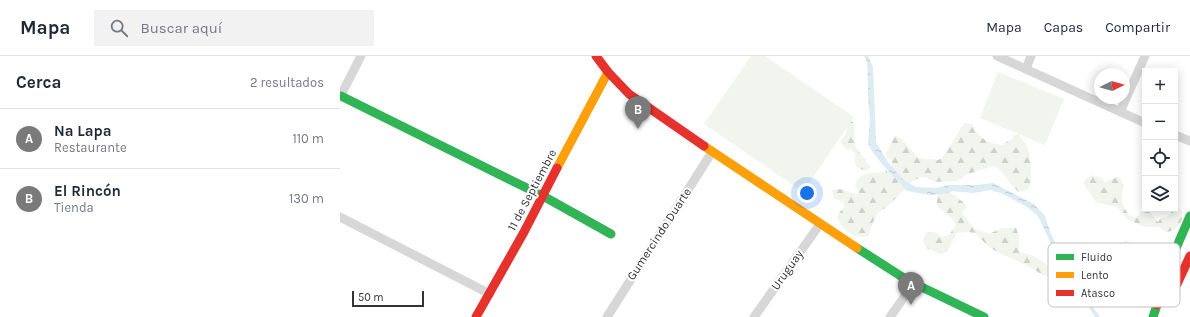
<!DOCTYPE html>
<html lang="es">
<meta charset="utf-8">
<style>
:root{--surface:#fff;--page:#f2f2f3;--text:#1f2937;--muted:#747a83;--line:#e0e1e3;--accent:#7a7a7a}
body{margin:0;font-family:Karla,sans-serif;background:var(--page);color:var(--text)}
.controls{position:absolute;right:12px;top:12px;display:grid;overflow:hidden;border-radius:0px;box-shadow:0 2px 10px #0003}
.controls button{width:36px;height:36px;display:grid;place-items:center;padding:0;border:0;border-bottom:1px solid var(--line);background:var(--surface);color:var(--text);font:20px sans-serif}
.compass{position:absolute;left:754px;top:12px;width:36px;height:36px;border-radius:50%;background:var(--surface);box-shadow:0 2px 10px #0003;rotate:85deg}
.scale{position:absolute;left:12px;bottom:10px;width:72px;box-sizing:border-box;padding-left:4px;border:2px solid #333;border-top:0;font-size:11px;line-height:14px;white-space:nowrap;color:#333;-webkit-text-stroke:3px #fff;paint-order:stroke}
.you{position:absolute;left:467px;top:137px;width:14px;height:14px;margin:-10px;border:3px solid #fff;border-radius:50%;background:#1a73e8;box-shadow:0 0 0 6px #1a73e833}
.badge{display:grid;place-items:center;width:26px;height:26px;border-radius:50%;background:var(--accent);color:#fff;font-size:13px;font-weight:700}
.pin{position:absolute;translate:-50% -33px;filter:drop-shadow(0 1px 2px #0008)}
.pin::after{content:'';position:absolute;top:21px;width:14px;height:12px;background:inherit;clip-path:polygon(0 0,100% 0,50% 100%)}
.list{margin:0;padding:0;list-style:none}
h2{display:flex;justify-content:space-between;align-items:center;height:52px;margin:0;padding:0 16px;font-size:17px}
h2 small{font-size:13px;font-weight:400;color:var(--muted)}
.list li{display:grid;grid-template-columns:26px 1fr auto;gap:12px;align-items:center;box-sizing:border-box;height:60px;padding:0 16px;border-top:1px solid var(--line)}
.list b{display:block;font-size:15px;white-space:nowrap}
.list p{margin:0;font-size:13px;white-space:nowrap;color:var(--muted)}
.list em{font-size:13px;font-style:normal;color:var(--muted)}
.icon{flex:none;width:22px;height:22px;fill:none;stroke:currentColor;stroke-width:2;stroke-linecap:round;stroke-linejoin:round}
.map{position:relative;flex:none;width:850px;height:261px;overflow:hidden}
header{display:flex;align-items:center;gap:24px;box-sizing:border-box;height:56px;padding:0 20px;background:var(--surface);border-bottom:1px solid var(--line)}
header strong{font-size:19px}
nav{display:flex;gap:22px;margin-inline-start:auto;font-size:14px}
.search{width:280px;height:36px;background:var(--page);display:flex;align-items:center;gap:10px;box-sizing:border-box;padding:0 14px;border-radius:0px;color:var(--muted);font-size:15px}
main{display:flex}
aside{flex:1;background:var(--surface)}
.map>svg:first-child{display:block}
.forest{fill:url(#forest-firs)}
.park{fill:#f1f5ed}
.water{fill:url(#water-ripples)}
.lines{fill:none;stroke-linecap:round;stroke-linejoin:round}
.street{stroke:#d7d7d7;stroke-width:9}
.fast{stroke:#30b455;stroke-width:9}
.slow{stroke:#ff9f0a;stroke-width:9}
.jam{stroke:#e5322d;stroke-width:9}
.labels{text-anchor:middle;stroke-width:4;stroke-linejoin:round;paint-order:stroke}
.street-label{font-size:12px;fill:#333;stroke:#fff}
.key{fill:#fff;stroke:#c2c2c2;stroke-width:1}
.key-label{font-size:11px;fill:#333}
</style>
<header>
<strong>Mapa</strong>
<div class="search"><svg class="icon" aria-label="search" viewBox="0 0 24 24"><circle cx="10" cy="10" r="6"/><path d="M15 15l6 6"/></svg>Buscar aquí</div>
<nav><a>Mapa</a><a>Capas</a><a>Compartir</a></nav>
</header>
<main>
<aside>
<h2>Cerca<small>2 resultados</small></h2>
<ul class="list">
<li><span class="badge">A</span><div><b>Na Lapa</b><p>Restaurante</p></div><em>110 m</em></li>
<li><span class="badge">B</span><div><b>El Rincón</b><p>Tienda</p></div><em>130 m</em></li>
</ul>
</aside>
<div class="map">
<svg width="850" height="261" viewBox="0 0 850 261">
<defs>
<pattern id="forest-firs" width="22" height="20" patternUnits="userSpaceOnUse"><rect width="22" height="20" fill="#f1f5ed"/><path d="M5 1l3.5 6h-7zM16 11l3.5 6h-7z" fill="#cfd2cc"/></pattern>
<pattern id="water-ripples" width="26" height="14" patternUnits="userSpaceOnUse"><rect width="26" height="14" fill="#ddebf3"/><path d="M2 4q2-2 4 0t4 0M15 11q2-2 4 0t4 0" fill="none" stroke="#becad1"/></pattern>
</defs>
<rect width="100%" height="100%" fill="#fff"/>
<!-- forest -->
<g class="forest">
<path d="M509,65L513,66L514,69L515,90L524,102L526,103V106L530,109L531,111L526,115C517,112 512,109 516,98L511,94L506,93L500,86L501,84L505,80Z"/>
<path d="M624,67L632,68C638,81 647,87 662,89L673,82L674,79L679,78C693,97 690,105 691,126C689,134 686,134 679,136C668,129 666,115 653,110L628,118L616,125L595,126L587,122L580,121L572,126L546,152C534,156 533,169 528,180C512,183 505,175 497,162L499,157L505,150L503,146L494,142L492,134L503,133L508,136L517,138L519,136L515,129C521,115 532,116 546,117L545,114H549L552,109V104L547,102L546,98L555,79L562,83L578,102L598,104L603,101Z"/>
<path d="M752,119L761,122L765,126L777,121L780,122L784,130C779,142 782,150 790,160L797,162L801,155L808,154L818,166L821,162L827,161L834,153L839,152L842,155C844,165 838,175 826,176L819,171H806L793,166L787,163L777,151L757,147L745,130L744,125Z"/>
<path d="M608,136L616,140L626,149V152L623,156V159L635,173L649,178L662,172H676L679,180V196C695,199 708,205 713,221L703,219L682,207L659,197L649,191L635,177L629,176L617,177L607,196L601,198L586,192L583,184L586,177L595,176L603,181L609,179L616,169L613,163L599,152L597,148V137Z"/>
</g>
<!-- park -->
<g class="park">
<path d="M411,0H425L514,61L463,136L364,68Z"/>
<path d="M658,16L724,43L705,89L640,62Z"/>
<path d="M785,184L823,201L814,220L777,203Z"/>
</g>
<!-- water -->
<path class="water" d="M524,0H528L533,11L536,86L548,106L560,120L565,125L576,131L596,132L609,129H637L653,127L694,148L705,160L711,178L726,208L746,241L760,261H755L722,211L698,160L687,151L661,137L650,134L633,137L612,135L604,138L590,139L567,135L542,108L532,95L528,88L530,61L528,43V23L527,6Z"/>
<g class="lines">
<!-- street -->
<g class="street">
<path d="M657,0L805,67"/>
<path d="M686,13L691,0"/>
<path d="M0,41L21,0"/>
<path d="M780,56L805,0"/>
<path d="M835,79L850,85"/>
<path d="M0,161L150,238"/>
<path d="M267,261L372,96"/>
<path d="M414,261L480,168"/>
<path d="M550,261L574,227"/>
</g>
<!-- fast -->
<g class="fast">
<path d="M1,40L203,140L271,178"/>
<path d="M517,192L567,224L644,261"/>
<path d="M813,261L817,249L821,227L850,160"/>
</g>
<!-- slow -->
<g class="slow">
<path d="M364,90L517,192"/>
<path d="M217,112L268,16"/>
</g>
<!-- jam -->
<g class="jam">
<path d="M256,0L268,16L289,38L364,90"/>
<path d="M817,249L837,228L850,200"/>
<path d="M136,261L184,176L217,112"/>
</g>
</g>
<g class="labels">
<!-- street labels -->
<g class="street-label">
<text transform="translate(192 134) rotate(-62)" y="4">11 de Septiembre</text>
<text transform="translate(319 178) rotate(-57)" y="4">Gumercindo Duarte</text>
<text transform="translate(447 214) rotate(-55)" y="4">Uruguay</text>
</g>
</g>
<!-- legend -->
<rect x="708" y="187" width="132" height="64" rx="6" class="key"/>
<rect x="716" y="198" width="18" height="6" fill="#30b455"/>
<rect x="716" y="216" width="18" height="6" fill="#ff9f0a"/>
<rect x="716" y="234" width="18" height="6" fill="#e5322d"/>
<g class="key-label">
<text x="741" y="205">Fluido</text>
<text x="741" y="223">Lento</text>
<text x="741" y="241">Atasco</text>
</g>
</svg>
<div class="controls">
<button>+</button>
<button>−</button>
<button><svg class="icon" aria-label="locate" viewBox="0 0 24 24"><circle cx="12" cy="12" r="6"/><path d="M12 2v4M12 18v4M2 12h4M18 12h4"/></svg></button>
<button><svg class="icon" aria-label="layers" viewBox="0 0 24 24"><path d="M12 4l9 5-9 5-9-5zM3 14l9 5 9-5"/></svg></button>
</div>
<svg class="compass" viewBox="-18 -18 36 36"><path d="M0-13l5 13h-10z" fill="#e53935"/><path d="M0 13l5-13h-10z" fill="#747a83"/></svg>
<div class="scale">50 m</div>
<div class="you"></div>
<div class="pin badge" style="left:571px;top:249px">A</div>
<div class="pin badge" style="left:298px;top:73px">B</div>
</div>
</main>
